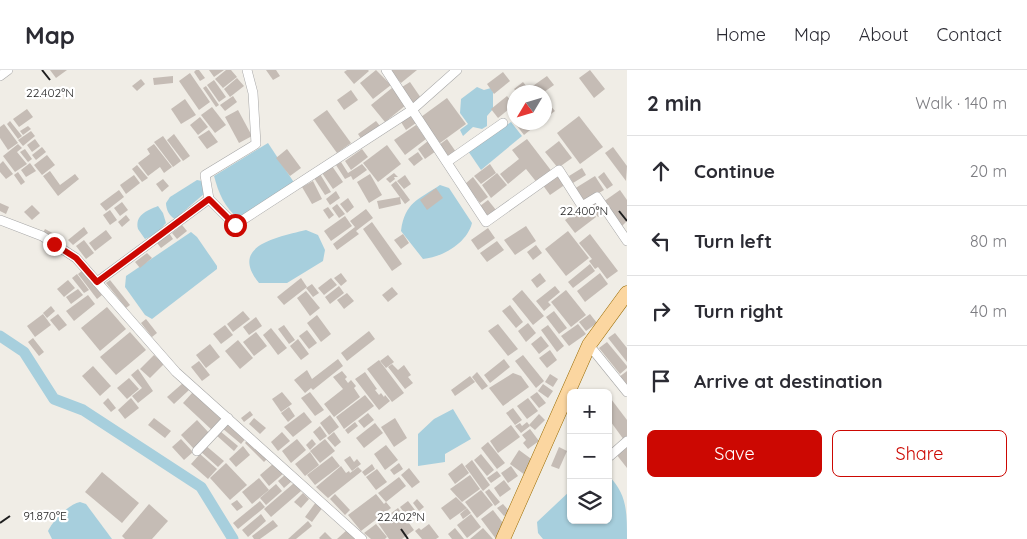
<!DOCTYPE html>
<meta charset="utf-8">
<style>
:root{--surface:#fff;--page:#f7f7f7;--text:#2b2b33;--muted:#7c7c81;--line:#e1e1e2;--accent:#cc0802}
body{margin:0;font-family:Quicksand,sans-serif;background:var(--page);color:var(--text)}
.controls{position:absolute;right:15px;bottom:15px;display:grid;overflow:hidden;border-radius:8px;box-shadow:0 1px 4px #0004}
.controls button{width:45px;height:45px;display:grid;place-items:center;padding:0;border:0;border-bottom:1px solid var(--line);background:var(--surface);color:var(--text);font:25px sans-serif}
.compass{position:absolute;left:507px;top:15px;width:45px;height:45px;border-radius:50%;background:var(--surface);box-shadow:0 1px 4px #0004;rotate:232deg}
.stop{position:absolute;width:15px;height:15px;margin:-11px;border:4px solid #cc0802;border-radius:50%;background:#fff}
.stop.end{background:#cc0802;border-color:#fff;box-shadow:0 1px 5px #0008}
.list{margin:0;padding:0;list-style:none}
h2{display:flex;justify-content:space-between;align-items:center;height:65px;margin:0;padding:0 20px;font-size:21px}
h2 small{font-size:16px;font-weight:400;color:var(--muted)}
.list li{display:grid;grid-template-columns:32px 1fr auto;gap:15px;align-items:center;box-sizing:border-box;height:70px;padding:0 20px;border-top:1px solid var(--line)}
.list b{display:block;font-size:19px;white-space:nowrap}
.list em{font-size:16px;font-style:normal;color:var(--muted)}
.actions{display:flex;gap:10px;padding:15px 20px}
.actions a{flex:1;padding:11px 0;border:1px solid var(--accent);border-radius:8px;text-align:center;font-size:18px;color:var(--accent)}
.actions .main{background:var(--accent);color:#fff}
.icon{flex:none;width:28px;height:28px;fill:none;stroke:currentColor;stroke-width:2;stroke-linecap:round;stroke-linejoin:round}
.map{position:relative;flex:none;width:627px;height:469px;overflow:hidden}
header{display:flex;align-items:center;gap:30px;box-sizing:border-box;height:70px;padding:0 25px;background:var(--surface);border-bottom:1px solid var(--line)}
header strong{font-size:24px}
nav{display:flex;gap:28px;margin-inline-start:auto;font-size:18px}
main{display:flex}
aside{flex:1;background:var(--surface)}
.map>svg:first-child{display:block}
.water{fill:#a7cfdd}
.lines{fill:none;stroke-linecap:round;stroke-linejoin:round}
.canal{stroke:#a7cfdd;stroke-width:11}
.building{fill:#c5bcb5}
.minor-casing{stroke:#a6a6a6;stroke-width:10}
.primary-casing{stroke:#996b02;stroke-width:15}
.minor{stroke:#fff;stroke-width:9}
.primary{stroke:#fbd6a0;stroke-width:14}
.route{stroke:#cc0802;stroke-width:6}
.ticks{fill:none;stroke:#1f1f1f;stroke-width:2}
.ticks-label{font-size:12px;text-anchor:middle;fill:#1f1f1f;stroke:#fff;stroke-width:4.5;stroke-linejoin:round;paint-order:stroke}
</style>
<header>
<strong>Map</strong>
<nav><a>Home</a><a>Map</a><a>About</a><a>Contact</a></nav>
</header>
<main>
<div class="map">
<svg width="627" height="469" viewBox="0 0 627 469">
<rect width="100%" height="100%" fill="#f0ede6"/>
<!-- water -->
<g class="water">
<path d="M477,17L484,20L491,18L493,22V39L487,46V56L482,59L473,57L463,66L460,60L468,54L460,43L461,29Z"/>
<path d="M511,52L522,66L481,100L468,81Z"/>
<path d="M268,73L295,114L239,149C224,137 219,124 214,106Z"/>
<path d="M197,110L202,111L205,123L175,149C169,146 166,139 166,133L170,127Z"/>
<path d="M440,115L449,118L472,153C467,173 443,187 423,189L401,161C405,132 418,130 440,115Z"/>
<path d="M158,136L163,143L166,153L156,164L145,169L138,159C135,145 146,141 158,136Z"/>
<path d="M306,160L318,165L325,180L323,191L287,213H259C228,175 279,167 306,160Z"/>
<path d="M191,162L197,167L217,196V199L152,249L145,245L125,217L126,206Z"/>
<path d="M453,339L471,369L445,384V392L418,396V364L434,349Z"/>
<path d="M608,405C627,424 627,441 627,469H543L538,463L537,452L571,420V450H608Z"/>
<path d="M80,432L86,434L112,469H52L48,461C53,450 69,434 80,432Z"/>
</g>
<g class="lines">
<!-- canal -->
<path class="canal" d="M0,266L24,282L54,329L83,340L201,417L233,469"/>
</g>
<!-- building -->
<g class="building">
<path d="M50,0H67L56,8Z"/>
<path d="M196,0H199L205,8L200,11L194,2Z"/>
<path d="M209,0H224L214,7Z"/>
<path d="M226,0H231L237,7L223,18L215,9Z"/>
<path d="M266,0H276L280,6L273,10Z"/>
<path d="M347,0H368L369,1L354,14L344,2Z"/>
<path d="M376,0L391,15L373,29L360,13Z"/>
<path d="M390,0H417L401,13Z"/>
<path d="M590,0L605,19L594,28L579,8Z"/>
<path d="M503,2L510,11L494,24L487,14Z"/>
<path d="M190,3L210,32L199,40L179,11Z"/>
<path d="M173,6V13L154,15L153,8Z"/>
<path d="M547,6L554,15L544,22H534L530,18Z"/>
<path d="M237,8L244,16L230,27L224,19Z"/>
<path d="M141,9L145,14L137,21L132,16Z"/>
<path d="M214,10L226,27L219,32L207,15Z"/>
<path d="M410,12L421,28L413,34L402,17Z"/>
<path d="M523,12L531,22H517L514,19Z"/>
<path d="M206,16L219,35L216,37L203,18Z"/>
<path d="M392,18L406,35L385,52L371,35Z"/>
<path d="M351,20L358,30L344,40L337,30Z"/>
<path d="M233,26L237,32L225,41L220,35Z"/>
<path d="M507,26L514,35L498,48L491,39Z"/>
<path d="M447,28L466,54L440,73L421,47Z"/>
<path d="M544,28L555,41L544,49Z"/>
<path d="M185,29L196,45L181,54L171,39Z"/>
<path d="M212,37L226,55L215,63L201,45Z"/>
<path d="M27,39L33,47L19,57L13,49Z"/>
<path d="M238,40L252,66L239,73L225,47Z"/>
<path d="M327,40L351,73L337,83L313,50Z"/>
<path d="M410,46L416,53L406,60L401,52Z"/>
<path d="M579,46L603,77L580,94L557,63Z"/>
<path d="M200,47L208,57L198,65L190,55Z"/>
<path d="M10,51L22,66L18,69L7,54Z"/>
<path d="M376,51L380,56L362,70L358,64Z"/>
<path d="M514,52H540L524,65Z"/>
<path d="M4,54L18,73L8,80L0,68V57Z"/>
<path d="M416,55L426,69L405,85L394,70Z"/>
<path d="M28,56L31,59L23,65L20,61Z"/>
<path d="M209,60L218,72L207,79L198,67Z"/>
<path d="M31,61L35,66L23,76L18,70Z"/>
<path d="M174,64L190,86L183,91L167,70Z"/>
<path d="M163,66L181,91L173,97L154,72Z"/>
<path d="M35,69L40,76L32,82L27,75Z"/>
<path d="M447,69L456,82L449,88L439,75Z"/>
<path d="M527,69L553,103L538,114L526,99L508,114L500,104L519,89L512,80Z"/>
<path d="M428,71L436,81L425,89L418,79Z"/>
<path d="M559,71L572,88L558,98L545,82Z"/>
<path d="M18,74L22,78L17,82L27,94L15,102L3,86Z"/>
<path d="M154,74L172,97L164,103L160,97L148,106L138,93L150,84L147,79Z"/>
<path d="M387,75L401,94L378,112L363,93Z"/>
<path d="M42,77L46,82L36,90L32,85Z"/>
<path d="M613,77L627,96L626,111L605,83Z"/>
<path d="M25,79L32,89L28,92L20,82Z"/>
<path d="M287,79L301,98L290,106L276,88Z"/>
<path d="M362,79L368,87L351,100L345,91Z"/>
<path d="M418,82L423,89L414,96L408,89Z"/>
<path d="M47,85L55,95L42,105L34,95Z"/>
<path d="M3,91L13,104L6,109L0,102V94Z"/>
<path d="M341,92L348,103L362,94L367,100L353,110L351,106L345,109L336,95Z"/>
<path d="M30,93L36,101L26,107L21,100Z"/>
<path d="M490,94L496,103L481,114L474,106Z"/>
<path d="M137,95L148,108L142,112L132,99Z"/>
<path d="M332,96L343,112L333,119L322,103Z"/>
<path d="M582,98L586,105L573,113L569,106Z"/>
<path d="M50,101L60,115L75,104L79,109L58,126L43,106Z"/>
<path d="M18,102L25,112L21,115L14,105Z"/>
<path d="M604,102L613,115L607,119L598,107Z"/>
<path d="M394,103L398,107H394L395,109L390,113L386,109Z"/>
<path d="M497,103L507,115L491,128L482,115Z"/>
<path d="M558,103L566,114L550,125L542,114Z"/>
<path d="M320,104L331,122L325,125L314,108Z"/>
<path d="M370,104L382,125L369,133L357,112Z"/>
<path d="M134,105L140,113L126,124L120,115Z"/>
<path d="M405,105L411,114L404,119L397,111Z"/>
<path d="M595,106L604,120L582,133L574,119Z"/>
<path d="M473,107L488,127L480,133L465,114Z"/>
<path d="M163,109L169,116L162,122L156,114Z"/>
<path d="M313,111L322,129L312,134L302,117Z"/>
<path d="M396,111L410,130L405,134L391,115Z"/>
<path d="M436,118L443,128L427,140L420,130Z"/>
<path d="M119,120L124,127L106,141L100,134Z"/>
<path d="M620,120L627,130V151L621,157L603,132Z"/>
<path d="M336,121L340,128L330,135L326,129Z"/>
<path d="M400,127L401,134L379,139L377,131Z"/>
<path d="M348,128L354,137L347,143L340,134Z"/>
<path d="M488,130L496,140L488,147L480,136Z"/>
<path d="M595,130L604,142L598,147L589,134Z"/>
<path d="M122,132L128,140L120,146L114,138Z"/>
<path d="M0,133L9,137L6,144L0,141Z"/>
<path d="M337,134L345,144L339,148L332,138Z"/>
<path d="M587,134L596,147L575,163L565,150Z"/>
<path d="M32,135L40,143L32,150L24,142Z"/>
<path d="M328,137L334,145L329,149L323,140Z"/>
<path d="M366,139L373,148L356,161L359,164L337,180L333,174L355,157L350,151Z"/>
<path d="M110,140L117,150L110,155L103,145Z"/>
<path d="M126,145L130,150L122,157L118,152Z"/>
<path d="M345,146L352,156L331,171L324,161Z"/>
<path d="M372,152L402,194L392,201L363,159Z"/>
<path d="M182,155L187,161L177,169L172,163Z"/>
<path d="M526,156L536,171L515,185L504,170Z"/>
<path d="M84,157L88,163L73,175L68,170Z"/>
<path d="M488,158L495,168L478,180L471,170Z"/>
<path d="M45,159L58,166L57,170L43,163Z"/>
<path d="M106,160L112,168L95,181L89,173Z"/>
<path d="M568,161L589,188L566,206L545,179Z"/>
<path d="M169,163L173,169L161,178L157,173Z"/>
<path d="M403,164L409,173L401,179L394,170Z"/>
<path d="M590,164L618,201L607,209L598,197L595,199L589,191L592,189L579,173Z"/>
<path d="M84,170L94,183L86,189L76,176Z"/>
<path d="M497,171L504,180L487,192L480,183Z"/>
<path d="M536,175L542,183L533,190L527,182Z"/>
<path d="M147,183L152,188L140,198L135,192Z"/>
<path d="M590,194L595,201L573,218L568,212Z"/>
<path d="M83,200L102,225L97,229L78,204Z"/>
<path d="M341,203L347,211L341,216L334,208Z"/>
<path d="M540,203L546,211L537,218L531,210Z"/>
<path d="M600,203L608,214L585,232L577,221Z"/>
<path d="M77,204L89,220L84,223L72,208Z"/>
<path d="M301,208L307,217L284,235L277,227Z"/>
<path d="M331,208L337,215L324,225L318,218Z"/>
<path d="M68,210L75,218L64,227L57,219Z"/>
<path d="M110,210L130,235L126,238L106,213Z"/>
<path d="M312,214L319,223L313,227L306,218Z"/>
<path d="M339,216L344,223L330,234L325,227Z"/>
<path d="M555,216L560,222L548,232L551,235L544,241L536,231Z"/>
<path d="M392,217L398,224L388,232L382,225Z"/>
<path d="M78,219L83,225L71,234L66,227Z"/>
<path d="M522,220L544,246L533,255L512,229Z"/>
<path d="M566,220L586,245L571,257L551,232Z"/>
<path d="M306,221L320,238L310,246L297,228Z"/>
<path d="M347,223L354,231L344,239L337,230Z"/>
<path d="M88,225L95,234L74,251L66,241Z"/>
<path d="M510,235L523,252L516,258L502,241Z"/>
<path d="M51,236L55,241L47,248L43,243Z"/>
<path d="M107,237L126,259L100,281L81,258Z"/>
<path d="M243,241L250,249L233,262L227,254Z"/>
<path d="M554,241L567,258L559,264L546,247Z"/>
<path d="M43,244L51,255L35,267L27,256Z"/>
<path d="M58,244L67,255L59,261L50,250Z"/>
<path d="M590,244L597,253L586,261L579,252Z"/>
<path d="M317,245L331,264L321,272L307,253Z"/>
<path d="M256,247L262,256L249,265L243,257Z"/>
<path d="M146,249L157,263L152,267L141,253Z"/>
<path d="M528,253L536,263L526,272L518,261Z"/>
<path d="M498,254L518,279L508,286L488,261Z"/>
<path d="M578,254L586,264L569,276L561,266Z"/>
<path d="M225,255L233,265L221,274L213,264Z"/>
<path d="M284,255L295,270L289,274L278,259Z"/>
<path d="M548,255L564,276L557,282L541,260Z"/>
<path d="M271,258L287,278L278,285L263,265Z"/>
<path d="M307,260L317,273L309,279L299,266Z"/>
<path d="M369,261L375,269L347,291L341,283Z"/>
<path d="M130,262L146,280L116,305L100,287Z"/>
<path d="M256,262L267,276L254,286L243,272Z"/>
<path d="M615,263L627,278V292L608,268Z"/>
<path d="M541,266L549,276L539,284L531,274Z"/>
<path d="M33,268L44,282L39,286L28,272Z"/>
<path d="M298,269L309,284L301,290L290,276Z"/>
<path d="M238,270L253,288L240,299L225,281Z"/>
<path d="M607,272L627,296V298L620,304L599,278Z"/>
<path d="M210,274L220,287L206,298L196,285Z"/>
<path d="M550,280L557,290L547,298L539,288Z"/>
<path d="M154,285L164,294L150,308L140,299Z"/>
<path d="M388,285L394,292L386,298L380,291Z"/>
<path d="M523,285L544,311L536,318L515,291Z"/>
<path d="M338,289L343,296L313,320L311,318L305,323L294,310L307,300L312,309Z"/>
<path d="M504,289L510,297L490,313L484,305Z"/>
<path d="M379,290L404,323L392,332L367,299Z"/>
<path d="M199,291L210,305L202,311L191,297Z"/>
<path d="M392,294L398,300L404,295L411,305L408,307L413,313L405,319L388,297Z"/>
<path d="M93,296L111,316L100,326L82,306Z"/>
<path d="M138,299L153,321L138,333L132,326L142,318L131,305Z"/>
<path d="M342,301L347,307L345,309L348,313L351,310L356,316L354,318L360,327L334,347L324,334L343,319L333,307Z"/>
<path d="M627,301V317L619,307Z"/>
<path d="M365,302L377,319L375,320L379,325L381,323L384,327L385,325L390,331L379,340L355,309Z"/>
<path d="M477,302L488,316L482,320L472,307Z"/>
<path d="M513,303L521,306L529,317L503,336L489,318Z"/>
<path d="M550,304L558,309L553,317L545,312Z"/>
<path d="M470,306L475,312L455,326L451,320Z"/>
<path d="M129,308L139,319L127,329L117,318Z"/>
<path d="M183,313L189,320L174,334L167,327Z"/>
<path d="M543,314L553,321L548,328L538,321Z"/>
<path d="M193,322L223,350L213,361L183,333Z"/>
<path d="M282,322L292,334L281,342L272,329Z"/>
<path d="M310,322L324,340L315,346L301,328Z"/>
<path d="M537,322L546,333L539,338L530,327Z"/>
<path d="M365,325L374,336L344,359L336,347Z"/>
<path d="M608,325L627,350V368L624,370L608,348Z"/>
<path d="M108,328L116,338L111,342L103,333Z"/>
<path d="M131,328L139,338L125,349L118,340Z"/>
<path d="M528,328L538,341L527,349L517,336Z"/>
<path d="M289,337L295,346L288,352L281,343Z"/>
<path d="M513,338L522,350L515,355L506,343Z"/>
<path d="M250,341L253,345L244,352L241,348Z"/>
<path d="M304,342L312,352L293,367L284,357Z"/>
<path d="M368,343L374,350L364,358L358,351Z"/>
<path d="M539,344L545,350L535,360L529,355Z"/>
<path d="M330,345L339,357L329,365L320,353Z"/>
<path d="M154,348L171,361L165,368L148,355Z"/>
<path d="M254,348L266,358L260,364L249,354Z"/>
<path d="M395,348L407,368L394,377L381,357Z"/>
<path d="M197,350L210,364L194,379L181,365Z"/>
<path d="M228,351L247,367L241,374L222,358Z"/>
<path d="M355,352L358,356L348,364L345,360Z"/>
<path d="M527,352L530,356L521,363L515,356L520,353L522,356Z"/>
<path d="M375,353L383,363L364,378L356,368Z"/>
<path d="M511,355L520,367L498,383L490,371Z"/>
<path d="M320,356L327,366L320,371L313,362Z"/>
<path d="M530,359L539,371L528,379L523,373L526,370L522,365Z"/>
<path d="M220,361L238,376L234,381L216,365Z"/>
<path d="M282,362L290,371L278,381L271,372Z"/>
<path d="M334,362L341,372L335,377L327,368Z"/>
<path d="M249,368L268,388L264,392L245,373Z"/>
<path d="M181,369L193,382L184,390L172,377Z"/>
<path d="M297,369L306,380L291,393L282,381Z"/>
<path d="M312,369L316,374L310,380L306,375Z"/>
<path d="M325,369L335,381L320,393L310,381Z"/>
<path d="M488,372L505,393L497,399L481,378Z"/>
<path d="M205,375L224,391L218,397L200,381Z"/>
<path d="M386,375L398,390L385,400L374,384Z"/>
<path d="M627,375V398L616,384Z"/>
<path d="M243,376L250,385L236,397L229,389Z"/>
<path d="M559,377L567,381L559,399L551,396Z"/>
<path d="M519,380L534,391L525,405L510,394Z"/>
<path d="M310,382L319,395L305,406L295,394Z"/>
<path d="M200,384L217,399L208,409L191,394Z"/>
<path d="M481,384L494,400L487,406L474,390Z"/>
<path d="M332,386L340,396L315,415L307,405Z"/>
<path d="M350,386L354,392L357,389L361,394L352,401L344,390Z"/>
<path d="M472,390L490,415L483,421L465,396Z"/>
<path d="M226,393L247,415L230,430L210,408Z"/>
<path d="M274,393L284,403L269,416L260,405Z"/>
<path d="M399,393L403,399L394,405L390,400Z"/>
<path d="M462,393L469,403L455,414L448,404Z"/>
<path d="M372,394L375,399L365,406L362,402Z"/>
<path d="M341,396L346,403L349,401L350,403L358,397L362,401L328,428L316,417Z"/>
<path d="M511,396L518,406L508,413L501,403Z"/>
<path d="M409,398L420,412L412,418L401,405Z"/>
<path d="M377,399L387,412L376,420L366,407Z"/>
<path d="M497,401L501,406L491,413L487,408Z"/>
<path d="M102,402L139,433L122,453L85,422Z"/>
<path d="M286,404L292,411L284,418L278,411Z"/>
<path d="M470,405L480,419L462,432L450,419Z"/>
<path d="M399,407L406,416L386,432L378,423Z"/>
<path d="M259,408L269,420L252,434L242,422Z"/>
<path d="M504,410L511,419L500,427L494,418Z"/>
<path d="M294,413L301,421L271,447L264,439Z"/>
<path d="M276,414L282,421L266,435L260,428Z"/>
<path d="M489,419L500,432L495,436L485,422Z"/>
<path d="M481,420L493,435L477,448L465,432Z"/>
<path d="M303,423L309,429L301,438L294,432Z"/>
<path d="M335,424L350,440L345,445L330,429Z"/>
<path d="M376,424L384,434L386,432L391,438L361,461L348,445Z"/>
<path d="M456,427L467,438L450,450L441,438Z"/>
<path d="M417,429L424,437L419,441L413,433Z"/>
<path d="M237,430L243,437L237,441L231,434Z"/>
<path d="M260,431L265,437L238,459L233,453Z"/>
<path d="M408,431L418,444L410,451L400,437Z"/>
<path d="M316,432L323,437L312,452L305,447Z"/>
<path d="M149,434L168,451L152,469H125L122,466Z"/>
<path d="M503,434L510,442L504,446L497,438Z"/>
<path d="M398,438L414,460L402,469H389L378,453Z"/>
<path d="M467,438L471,443L463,449L460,444Z"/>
<path d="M493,440L506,457L496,469L481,449Z"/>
<path d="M261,444L266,451L248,467L242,460Z"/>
<path d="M471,444L481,457L467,468L457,455Z"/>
<path d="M273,450L278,456L260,469H254L252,466Z"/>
<path d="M308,451L312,456L296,469H288Z"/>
<path d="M376,454L387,467L385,469H371L364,463Z"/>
<path d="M429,454L439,467L436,469H422L415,461L419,458L421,460Z"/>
<path d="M455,458L464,469H452L448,464Z"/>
<path d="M483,458L493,469H470Z"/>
<path d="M348,459L358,469H337Z"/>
<path d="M325,462L332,469H320L319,468Z"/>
</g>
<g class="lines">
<!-- minor casing -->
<g class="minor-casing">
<g id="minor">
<path d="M386,0L486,152L559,100L582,136L597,127L627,171"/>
<path d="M0,6L8,0"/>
<path d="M447,92L503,53"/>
<path d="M209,129L205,105L256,74L253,23L247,0"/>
<path d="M0,150L42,166L76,188L176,302L362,469"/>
<path d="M97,212L209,129L235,155L412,40L457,0"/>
<path d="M589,275L627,322"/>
<path d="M197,381L228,348"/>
<path d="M610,386L627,371"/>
</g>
</g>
<!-- primary casing -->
<g class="primary-casing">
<path id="primary" d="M503,469L589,275L627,223"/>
</g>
<!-- minor -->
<use href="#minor" class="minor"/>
<!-- primary -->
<use href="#primary" class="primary"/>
</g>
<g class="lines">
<!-- route -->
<path class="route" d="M54,174L76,188L97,212L209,129L235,155"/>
</g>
<!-- ticks -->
<path class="ticks" d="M42,0L50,10M619,141L627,151M0,453L10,446M401,459L408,469"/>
<g class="ticks-label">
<text x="50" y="27">22.402°N</text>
<text x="584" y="145">22.400°N</text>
<text x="45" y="450">91.870°E</text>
<text x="401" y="451">22.402°N</text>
</g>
</svg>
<div class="controls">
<button>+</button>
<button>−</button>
<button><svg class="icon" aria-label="layers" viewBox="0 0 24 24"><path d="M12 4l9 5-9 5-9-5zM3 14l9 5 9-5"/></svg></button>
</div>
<svg class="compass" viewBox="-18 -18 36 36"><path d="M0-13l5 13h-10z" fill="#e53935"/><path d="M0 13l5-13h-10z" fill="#7c7c81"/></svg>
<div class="stop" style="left:235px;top:155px"></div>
<div class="stop end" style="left:54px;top:174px"></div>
</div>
<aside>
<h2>2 min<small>Walk · 140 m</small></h2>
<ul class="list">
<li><svg class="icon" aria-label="ahead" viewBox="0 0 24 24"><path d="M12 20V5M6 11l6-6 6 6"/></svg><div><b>Continue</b></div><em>20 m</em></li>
<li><svg class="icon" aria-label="left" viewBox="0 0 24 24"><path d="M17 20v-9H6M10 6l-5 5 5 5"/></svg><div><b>Turn left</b></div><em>80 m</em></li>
<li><svg class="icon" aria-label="right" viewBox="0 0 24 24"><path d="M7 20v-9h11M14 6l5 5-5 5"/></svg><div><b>Turn right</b></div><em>40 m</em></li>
<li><svg class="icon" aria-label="arrive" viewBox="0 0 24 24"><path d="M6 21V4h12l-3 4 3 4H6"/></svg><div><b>Arrive at destination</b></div></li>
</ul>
<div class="actions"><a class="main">Save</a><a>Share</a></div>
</aside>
</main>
